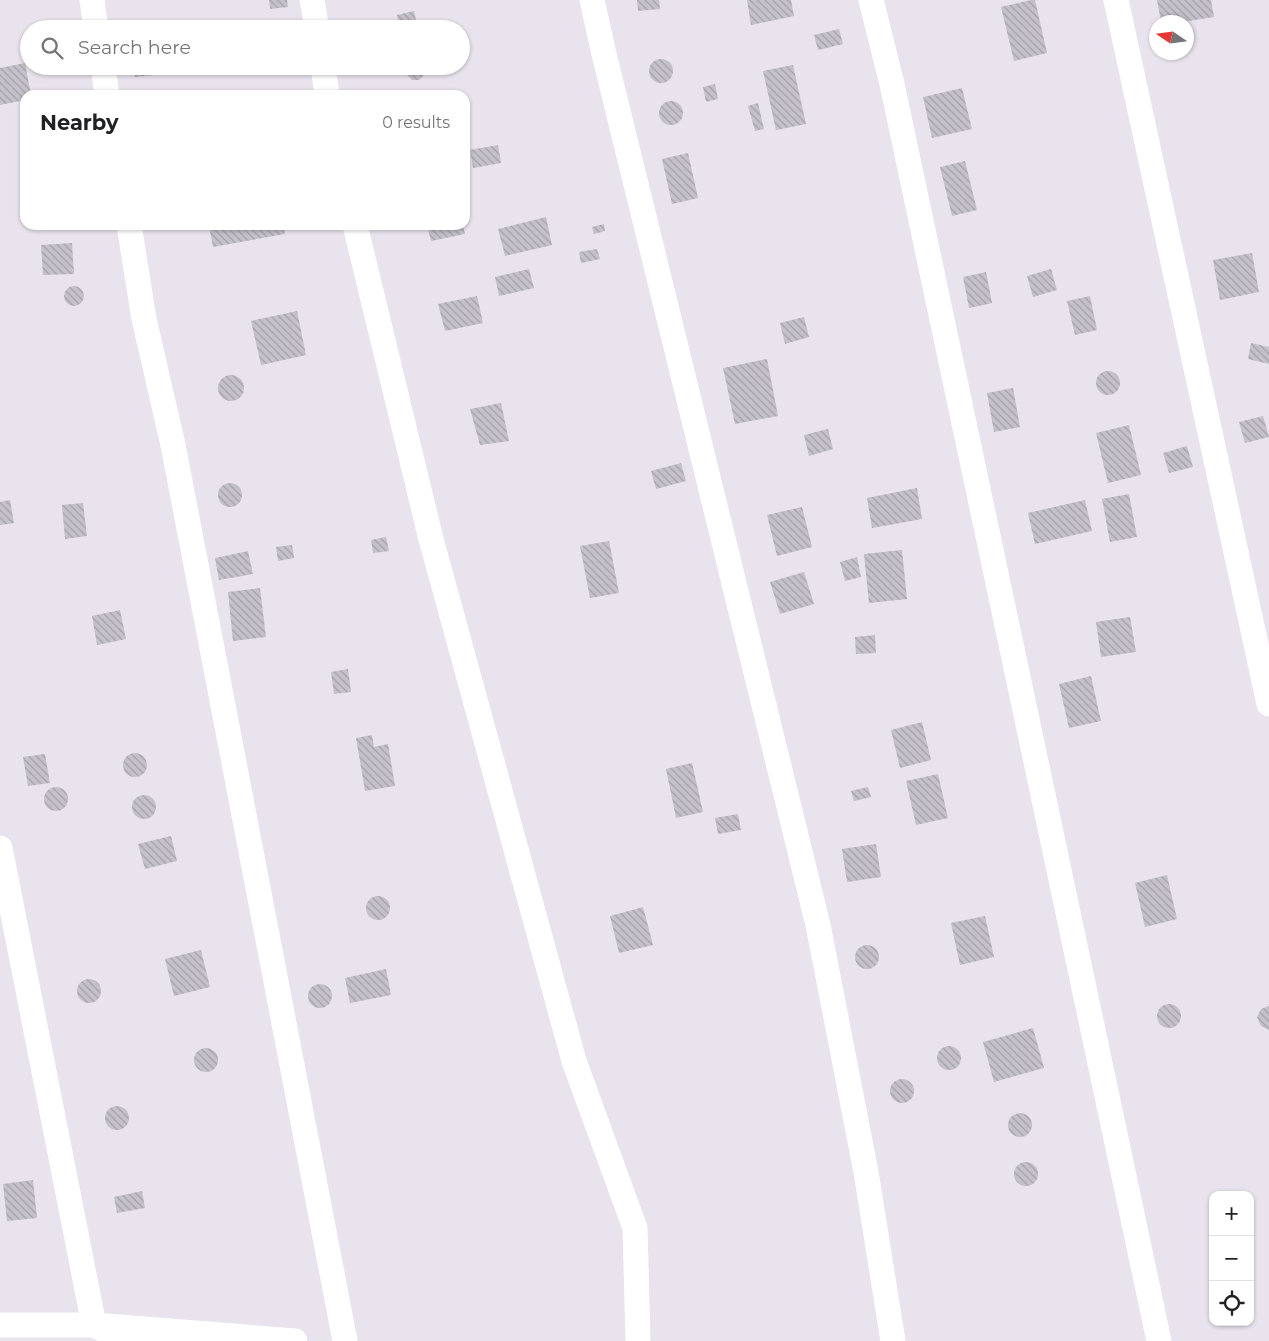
<!DOCTYPE html>
<meta charset="utf-8">
<style>
:root{--surface:#fff;--page:#f6f6f6;--text:#202124;--muted:#757577;--line:#e0e0e0}
body{margin:0;font-family:Montserrat,sans-serif;background:var(--page);color:var(--text)}
.controls{position:absolute;right:15px;bottom:15px;display:grid;overflow:hidden;border-radius:10px;box-shadow:0 1px 4px #0004}
.controls button{width:45px;height:45px;display:grid;place-items:center;padding:0;border:0;border-bottom:1px solid var(--line);background:var(--surface);color:var(--text);font:25px sans-serif}
.compass{position:absolute;left:1149px;top:15px;width:45px;height:45px;border-radius:50%;background:var(--surface);box-shadow:0 1px 4px #0004;rotate:283deg}
.list{margin:0;padding:0;list-style:none}
h2{display:flex;justify-content:space-between;align-items:center;height:65px;margin:0;padding:0 20px;font-size:21px}
h2 small{font-size:16px;font-weight:400;color:var(--muted)}
.icon{flex:none;width:28px;height:28px;fill:none;stroke:currentColor;stroke-width:2;stroke-linecap:round;stroke-linejoin:round}
.map{position:relative;flex:none;width:1269px;height:1341px;overflow:hidden}
.search{position:absolute;background:var(--surface);box-shadow:0 1px 4px #0004;left:20px;top:20px;width:450px;height:55px;display:flex;align-items:center;gap:12px;box-sizing:border-box;padding:0 18px;border-radius:28px;color:var(--muted);font-size:19px}
.panel{position:absolute;background:var(--surface);box-shadow:0 1px 4px #0004;left:20px;top:90px;width:450px;height:140px;border-radius:15px}
.map>svg:first-child{display:block}
.building{fill:url(#building-back-hatch)}
.lines{fill:none;stroke-linecap:round;stroke-linejoin:round}
.minor{stroke:#fff;stroke-width:25}
</style>
<div class="map">
<svg width="1269" height="1341" viewBox="0 0 1269 1341">
<defs>
<pattern id="building-back-hatch" width="6" height="6" patternUnits="userSpaceOnUse" patternTransform="scale(1.25)"><rect width="6" height="6" fill="#c5c1ca"/><path d="M-1 5l2 2M0 0l6 6M5-1l2 2" fill="none" stroke="#a3a0a7"/></pattern>
</defs>
<rect width="100%" height="100%" fill="#e8e3ec"/>
<!-- building -->
<g class="building">
<path d="M269,0H287L288,7L270,9Z"/>
<path d="M637,0H659L660,9L638,11Z"/>
<path d="M747,0H791L794,16L751,25Z"/>
<path d="M1031,0H1035L1047,53L1014,61L1001,7Z"/>
<path d="M1157,0H1211L1214,17L1182,22H1161Z"/>
<path d="M414,11L418,29H400L397,15Z"/>
<path d="M177,21V29H131V26Z"/>
<path d="M839,29L843,44L818,50L814,35Z"/>
<circle cx="661" cy="71" r="12"/>
<path d="M25,63L31,95H25V100L0,105V68Z"/>
<path d="M793,65L806,124L776,130L763,71Z"/>
<path d="M134,66H181V72L135,77Z"/>
<path d="M406,66H426V73L419,80H412L407,75Z"/>
<path d="M715,84L718,99L706,102L703,87Z"/>
<path d="M962,88L972,129L932,138L923,97Z"/>
<circle cx="671" cy="113" r="12"/>
<path d="M758,103L764,129L755,131L748,106Z"/>
<path d="M498,145L501,163L473,168L470,150Z"/>
<path d="M688,153L698,198L672,204L662,159Z"/>
<path d="M965,161L977,210L952,216L940,167Z"/>
<path d="M546,217L552,245L505,256L498,229Z"/>
<path d="M604,224L605,231L594,234L592,227Z"/>
<path d="M209,225H283L285,234L213,247Z"/>
<path d="M427,225H463L465,234L431,241Z"/>
<path d="M72,243L74,274L43,275L41,245Z"/>
<path d="M597,249L600,259L581,263L579,252Z"/>
<path d="M1252,253L1259,292L1220,300L1213,260Z"/>
<path d="M529,269L534,288L499,296L495,277Z"/>
<path d="M1051,269L1057,290L1033,297L1027,276Z"/>
<path d="M986,272L992,303L969,308L963,277Z"/>
<circle cx="74" cy="296" r="10"/>
<path d="M477,296L483,323L445,331L438,304Z"/>
<path d="M1090,296L1097,330L1075,335L1067,301Z"/>
<path d="M297,311L306,355L261,365L251,321Z"/>
<path d="M804,317L809,337L785,344L780,323Z"/>
<path d="M1251,343L1269,347V364L1248,359Z"/>
<path d="M767,359L778,416L735,424L723,368Z"/>
<circle cx="1108" cy="383" r="12"/>
<circle cx="231" cy="388" r="13"/>
<path d="M1013,388L1020,427L994,432L987,393Z"/>
<path d="M501,403L509,441L480,445L470,409Z"/>
<path d="M1263,416L1269,437L1245,443L1239,422Z"/>
<path d="M1129,425L1141,475L1108,483L1096,433Z"/>
<path d="M828,429L833,449L809,456L804,435Z"/>
<path d="M1187,446L1193,467L1169,473L1163,453Z"/>
<path d="M681,463L686,481L656,489L651,471Z"/>
<circle cx="230" cy="495" r="12"/>
<path d="M917,488L922,519L872,528L867,498Z"/>
<path d="M1129,494L1137,537L1110,542L1102,499Z"/>
<path d="M10,500L14,523L0,525V502Z"/>
<path d="M1085,500L1092,531L1035,544L1028,513Z"/>
<path d="M83,503L87,536L65,539L62,505Z"/>
<path d="M802,507L812,547L777,556L767,515Z"/>
<path d="M386,537L389,551L373,553L371,540Z"/>
<path d="M609,541L619,593L590,598L580,546Z"/>
<path d="M292,545L294,558L278,561L276,547Z"/>
<path d="M902,550L907,599L869,603L864,554Z"/>
<path d="M248,551L253,574L219,580L215,558Z"/>
<path d="M857,557L861,577L845,581L840,562Z"/>
<path d="M804,572L814,604L780,614L770,582Z"/>
<path d="M260,588L266,637L233,641L228,592Z"/>
<path d="M120,610L126,639L97,645L92,616Z"/>
<path d="M1130,617L1136,652L1101,657L1096,622Z"/>
<path d="M875,635L876,653L856,654L855,637Z"/>
<path d="M348,669L351,692L334,694L331,672Z"/>
<path d="M1091,676L1101,721L1069,728L1059,684Z"/>
<path d="M922,722L931,760L900,768L891,730Z"/>
<path d="M372,735L374,747L388,744L395,786L365,791L356,738Z"/>
<circle cx="135" cy="765" r="12"/>
<path d="M45,754L50,783L28,786L23,757Z"/>
<path d="M692,763L703,812L676,818L666,769Z"/>
<path d="M938,774L948,818L916,825L906,781Z"/>
<circle cx="56" cy="799" r="12"/>
<path d="M868,787L871,797L854,801L851,791Z"/>
<circle cx="144" cy="807" r="12"/>
<path d="M738,814L741,830L718,834L715,818Z"/>
<path d="M171,836L177,861L145,869L138,844Z"/>
<path d="M876,844L881,877L847,882L842,849Z"/>
<path d="M1167,875L1177,919L1145,927L1135,883Z"/>
<circle cx="378" cy="908" r="12"/>
<path d="M643,907L653,945L619,953L610,916Z"/>
<path d="M985,916L994,957L960,965L951,923Z"/>
<circle cx="867" cy="957" r="12"/>
<path d="M201,950L210,987L174,996L165,959Z"/>
<path d="M386,969L391,995L350,1003L345,978Z"/>
<circle cx="89" cy="991" r="12"/>
<circle cx="320" cy="996" r="12"/>
<circle cx="1169" cy="1016" r="12"/>
<path d="M1269,1006V1030L1261,1026L1257,1017L1261,1009Z"/>
<path d="M1033,1028L1044,1068L994,1082L983,1042Z"/>
<circle cx="949" cy="1058" r="12"/>
<circle cx="206" cy="1060" r="12"/>
<circle cx="902" cy="1091" r="12"/>
<circle cx="117" cy="1118" r="12"/>
<circle cx="1020" cy="1125" r="12"/>
<circle cx="1026" cy="1174" r="12"/>
<path d="M33,1180L37,1218L7,1221L3,1184Z"/>
<path d="M142,1191L145,1208L117,1213L114,1197Z"/>
</g>
<g class="lines">
<!-- minor -->
<g class="minor">
<path d="M92,0L96,29"/>
<path d="M312,0L317,29"/>
<path d="M592,0L604,54L818,925L866,1172L893,1341"/>
<path d="M871,0L892,84L1159,1341"/>
<path d="M1116,0L1269,704"/>
<path d="M103,66L107,95"/>
<path d="M323,66L327,95"/>
<path d="M129,225L144,319L173,445L345,1341"/>
<path d="M355,225L431,539L574,1061L635,1228L638,1341"/>
<path d="M0,848L94,1325L127,1341"/>
<path d="M0,1325H94L295,1341"/>
</g>
</g>
</svg>
<div class="controls">
<button>+</button>
<button>−</button>
<button><svg class="icon" aria-label="locate" viewBox="0 0 24 24"><circle cx="12" cy="12" r="6"/><path d="M12 2v4M12 18v4M2 12h4M18 12h4"/></svg></button>
</div>
<svg class="compass" viewBox="-18 -18 36 36"><path d="M0-13l5 13h-10z" fill="#e53935"/><path d="M0 13l5-13h-10z" fill="#757577"/></svg>
<div class="search"><svg class="icon" aria-label="search" viewBox="0 0 24 24"><circle cx="10" cy="10" r="6"/><path d="M15 15l6 6"/></svg>Search here</div>
<section class="panel">
<h2>Nearby<small>0 results</small></h2>
<ul class="list">
</ul>
</section>
</div>
